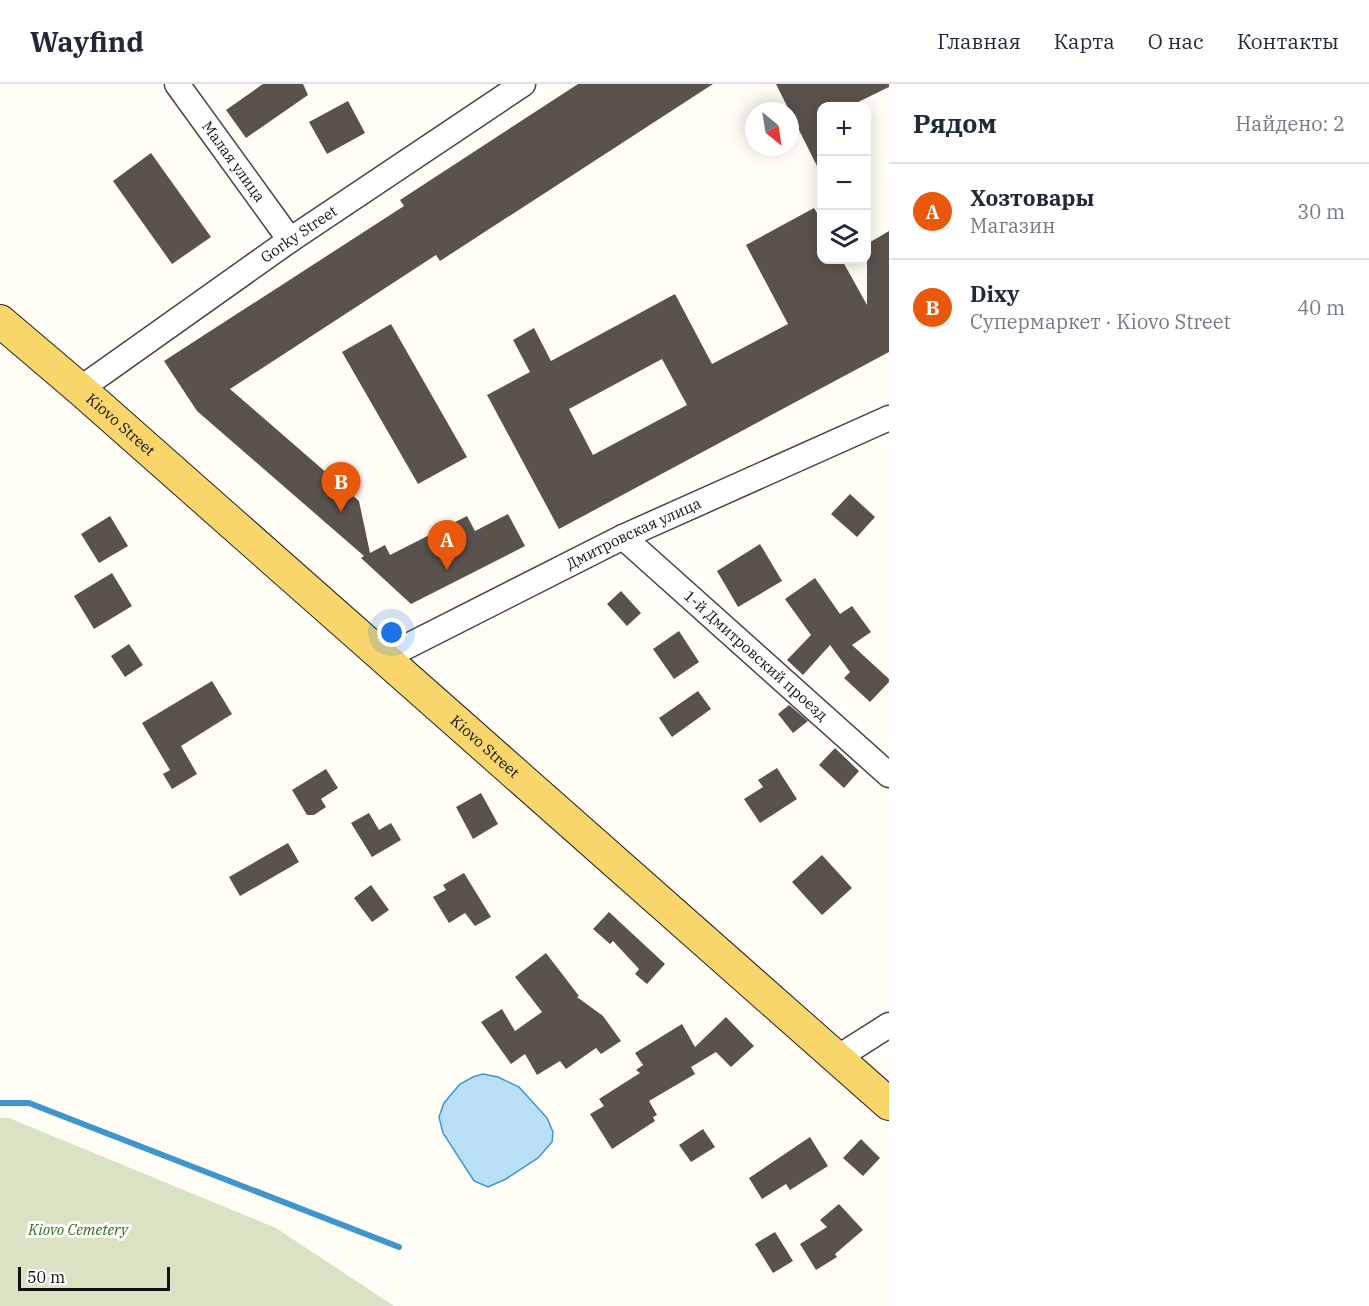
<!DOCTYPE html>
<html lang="ru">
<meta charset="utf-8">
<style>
:root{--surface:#fff;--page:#f6f6f7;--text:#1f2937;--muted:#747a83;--line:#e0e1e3;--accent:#ea580c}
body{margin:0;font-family:"IBM Plex Serif",serif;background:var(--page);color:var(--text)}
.controls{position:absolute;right:18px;top:18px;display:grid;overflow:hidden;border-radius:12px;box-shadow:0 3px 15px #0003}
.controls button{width:54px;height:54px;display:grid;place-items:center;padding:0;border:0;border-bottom:2px solid var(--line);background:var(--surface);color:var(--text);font:30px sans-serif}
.compass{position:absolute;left:745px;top:18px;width:54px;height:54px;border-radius:50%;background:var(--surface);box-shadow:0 3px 15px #0003;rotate:150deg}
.scale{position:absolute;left:18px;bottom:15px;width:152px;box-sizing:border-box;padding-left:6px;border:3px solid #111;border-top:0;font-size:16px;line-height:21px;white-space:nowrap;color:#111;-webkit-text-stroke:4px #fff;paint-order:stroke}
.you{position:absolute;left:392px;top:549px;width:21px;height:21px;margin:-15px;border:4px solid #fff;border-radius:50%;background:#1a73e8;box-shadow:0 0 0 9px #1a73e833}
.badge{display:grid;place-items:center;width:39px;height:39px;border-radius:50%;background:var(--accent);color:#fff;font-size:20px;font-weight:700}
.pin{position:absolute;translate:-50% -50px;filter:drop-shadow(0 2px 3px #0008)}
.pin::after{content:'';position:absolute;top:32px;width:21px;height:18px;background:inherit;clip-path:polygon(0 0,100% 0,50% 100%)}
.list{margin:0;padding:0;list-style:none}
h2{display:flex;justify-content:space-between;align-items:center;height:78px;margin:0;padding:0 24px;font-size:26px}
h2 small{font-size:20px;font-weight:400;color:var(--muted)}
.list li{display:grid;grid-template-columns:39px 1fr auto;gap:18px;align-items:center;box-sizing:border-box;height:96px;padding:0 24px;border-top:2px solid var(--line)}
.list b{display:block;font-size:22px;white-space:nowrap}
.list p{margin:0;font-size:20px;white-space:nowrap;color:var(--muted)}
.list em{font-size:20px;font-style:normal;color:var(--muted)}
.icon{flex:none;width:33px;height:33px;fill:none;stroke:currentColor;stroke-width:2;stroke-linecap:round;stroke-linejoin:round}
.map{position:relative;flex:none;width:889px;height:1222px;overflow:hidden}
header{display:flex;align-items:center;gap:36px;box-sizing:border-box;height:84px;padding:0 30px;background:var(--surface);border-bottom:2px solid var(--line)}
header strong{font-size:28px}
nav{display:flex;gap:33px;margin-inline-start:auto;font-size:21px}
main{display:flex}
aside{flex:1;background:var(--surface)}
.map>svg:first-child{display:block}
.cemetery{fill:#d9e3c4}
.water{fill:#b9e0f7;stroke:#3f96cf;stroke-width:1.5}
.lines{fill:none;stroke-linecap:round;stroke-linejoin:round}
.stream{stroke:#3f96cf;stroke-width:6}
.building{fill:#5a524d;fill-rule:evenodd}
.minor-casing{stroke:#444;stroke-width:27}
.major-casing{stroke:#222;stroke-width:34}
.minor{stroke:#fff;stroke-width:24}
.major{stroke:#f9d66b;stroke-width:32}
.labels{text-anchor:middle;stroke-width:6;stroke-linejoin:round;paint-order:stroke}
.street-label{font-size:15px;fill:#111;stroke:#fff}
.park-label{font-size:15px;font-style:italic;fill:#2f6b1f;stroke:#fff}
</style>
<header>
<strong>Wayfind</strong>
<nav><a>Главная</a><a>Карта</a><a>О нас</a><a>Контакты</a></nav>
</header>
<main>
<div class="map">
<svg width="889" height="1222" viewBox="0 0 889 1222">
<rect width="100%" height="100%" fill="#fffdf5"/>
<!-- cemetery -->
<path class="cemetery" d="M0,1034H9L276,1144L394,1222H0Z"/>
<!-- water -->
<path class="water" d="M483,990L498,993L519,1003L547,1034L553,1048L552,1058L538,1074L506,1095L488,1103L474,1097L443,1049L439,1033L444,1019L460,1000L473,993Z"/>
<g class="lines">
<!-- stream -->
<path class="stream" d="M0,1019H29L399,1163"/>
</g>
<!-- building -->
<g class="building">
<path d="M263,0H303L308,11L246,54L226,26Z"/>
<path d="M578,0H713L440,177L436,171L230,305L359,417L370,469L385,461L390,471L467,432L475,447L508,430L525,462L411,520L361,474L364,472L197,327L164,277L404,122L400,116Z"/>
<path d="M776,0H889V3L850,22H822V92Z"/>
<path d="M348,17L365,49L327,70L309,38Z"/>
<path d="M151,69L211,153L172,180L113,97Z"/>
<path d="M814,124L822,137V176H842L867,221V160L889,147V268L559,445L487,311L530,288L513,256L534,244L551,277L675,210L712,280L788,240L746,161ZM662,275L687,321L593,371L569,325Z"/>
<path d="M391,240L467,373L418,400L342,268Z"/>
<path d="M850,410L875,433L857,453L831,430Z"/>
<path d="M110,432L128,462L99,479L81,450Z"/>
<path d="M760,460L782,497L738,523L717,487Z"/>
<path d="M112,489L132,522L94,545L74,512Z"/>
<path d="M815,494L840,530L852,522L871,548L852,561L889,595V598L870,618L844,594L850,588L830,561L803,591L787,576L811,551L785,515Z"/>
<path d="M621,507L641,529L627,542L607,520Z"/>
<path d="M679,547L699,578L674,595L653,565Z"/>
<path d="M129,560L143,581L125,593L111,572Z"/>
<path d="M212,597L232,630L181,662L197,690L172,705L163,690L170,686L142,639Z"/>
<path d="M698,607L711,625L672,653L659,634Z"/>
<path d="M789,621L808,637L793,649L778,630Z"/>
<path d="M835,664L859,687L844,704L819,681Z"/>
<path d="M777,684L797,715L760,739L744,715L763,703L758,696Z"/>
<path d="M326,685L338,704L321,715L326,723L314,731H307L292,706Z"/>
<path d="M481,709L498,740L473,755L456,723Z"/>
<path d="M369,729L379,746L391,739L401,756L372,773L351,739Z"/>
<path d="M288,759L299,778L240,812L229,793Z"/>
<path d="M822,771L852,804L822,831L792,798Z"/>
<path d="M464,789L491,833L475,842L465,829L449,839L433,813L446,806L443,801Z"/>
<path d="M371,801L389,826L372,838L354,814Z"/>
<path d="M609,828L665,880L647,900L635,890L639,885L613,857L610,860L593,845Z"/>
<path d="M546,869L579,912L577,913L603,932L621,957L601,970L596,964L566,985L560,977L537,991L525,970L511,980L481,938L502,925L515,947L542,928L515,893Z"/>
<path d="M726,933L754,962L731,983L716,968L691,983L695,990L649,1017L657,1031L653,1033L655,1037L612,1065L590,1030L604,1022L599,1015L640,989L636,986L643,981L635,969L682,940L695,963Z"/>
<path d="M703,1045L715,1063L691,1078L679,1061Z"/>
<path d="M810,1053L828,1082L790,1106L786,1100L762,1115L749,1094Z"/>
<path d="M861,1055L880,1074L863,1092L843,1074Z"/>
<path d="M839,1120L863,1146L835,1170L837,1173L816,1186L800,1160L827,1143L820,1136Z"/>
<path d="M775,1148L793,1177L773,1189L755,1160Z"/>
</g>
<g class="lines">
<!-- minor casing -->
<g class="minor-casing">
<g id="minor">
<path id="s1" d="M177,0L290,156"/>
<path id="s2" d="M80,305L290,156L523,0"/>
<path id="s3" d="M623,453L889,691"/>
<path id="s4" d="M384,574L623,453L889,334"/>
<path d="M837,974L889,941"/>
</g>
</g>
<!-- major casing -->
<g class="major-casing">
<g id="major">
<path id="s5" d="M0,237L80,305L889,1020"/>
</g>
</g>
<!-- minor -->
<use href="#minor" class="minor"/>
<!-- major -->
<use href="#major" class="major"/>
</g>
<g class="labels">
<!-- street labels -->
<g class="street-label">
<text dy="5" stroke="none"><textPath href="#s1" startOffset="96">Малая улица</textPath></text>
<text dy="5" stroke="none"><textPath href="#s2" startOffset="268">Gorky Street</textPath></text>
<text dy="5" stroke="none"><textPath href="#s5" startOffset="159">Kiovo Street</textPath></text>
<text dy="5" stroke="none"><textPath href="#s4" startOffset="279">Дмитровская улица</textPath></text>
<text dy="5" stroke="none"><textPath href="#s3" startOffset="178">1-й Дмитровский проезд</textPath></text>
<text dy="5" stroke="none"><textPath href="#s5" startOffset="645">Kiovo Street</textPath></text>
</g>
<!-- park labels -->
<g class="park-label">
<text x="78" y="1151">Kiovo Cemetery</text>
</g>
</g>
</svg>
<div class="controls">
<button>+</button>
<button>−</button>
<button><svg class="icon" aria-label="layers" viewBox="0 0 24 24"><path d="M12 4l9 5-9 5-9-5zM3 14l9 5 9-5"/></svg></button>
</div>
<svg class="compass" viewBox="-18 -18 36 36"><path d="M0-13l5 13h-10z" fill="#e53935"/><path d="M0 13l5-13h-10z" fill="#747a83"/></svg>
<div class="scale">50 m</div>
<div class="you"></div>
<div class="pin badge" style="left:447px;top:486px">A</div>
<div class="pin badge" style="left:341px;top:428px">B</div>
</div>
<aside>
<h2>Рядом<small>Найдено: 2</small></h2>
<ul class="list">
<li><span class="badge">A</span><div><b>Хозтовары</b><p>Магазин</p></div><em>30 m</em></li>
<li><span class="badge">B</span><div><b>Dixy</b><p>Супермаркет · Kiovo Street</p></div><em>40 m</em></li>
</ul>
</aside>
</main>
